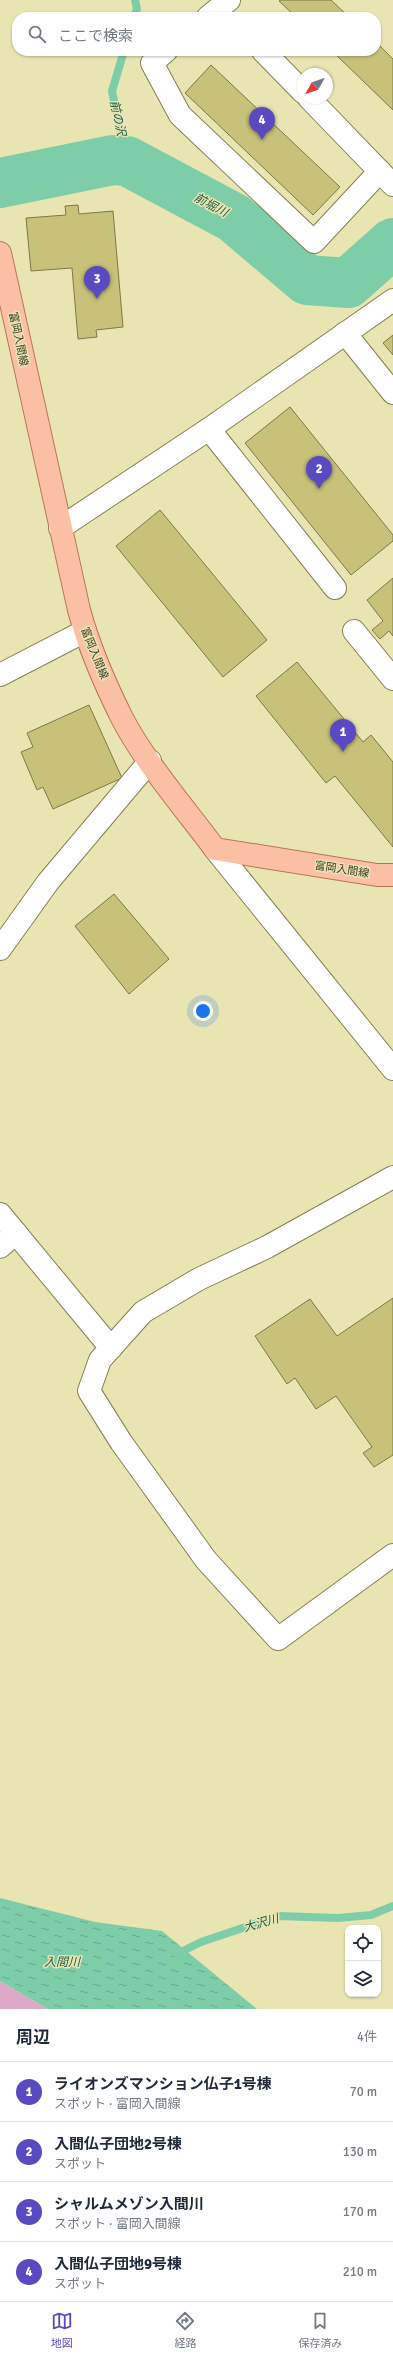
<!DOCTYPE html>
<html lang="ja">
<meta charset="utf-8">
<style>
:root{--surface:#fff;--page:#f6f6f7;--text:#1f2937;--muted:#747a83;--line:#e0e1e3;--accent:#5a4ac2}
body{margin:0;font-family:Signika,"Noto Sans JP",sans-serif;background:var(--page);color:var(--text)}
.controls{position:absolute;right:12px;bottom:12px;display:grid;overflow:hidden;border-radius:8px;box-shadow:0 1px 3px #0004}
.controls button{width:36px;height:36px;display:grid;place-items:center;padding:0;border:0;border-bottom:1px solid var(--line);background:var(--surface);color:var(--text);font:20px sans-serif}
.compass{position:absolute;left:297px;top:68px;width:36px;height:36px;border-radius:50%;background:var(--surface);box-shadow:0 1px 3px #0004;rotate:230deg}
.you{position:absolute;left:203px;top:1011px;width:14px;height:14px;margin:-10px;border:3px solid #fff;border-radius:50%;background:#1a73e8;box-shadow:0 0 0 6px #1a73e833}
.badge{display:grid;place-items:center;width:26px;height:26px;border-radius:50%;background:var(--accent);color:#fff;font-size:13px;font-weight:700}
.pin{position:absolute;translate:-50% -33px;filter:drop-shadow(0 1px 2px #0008)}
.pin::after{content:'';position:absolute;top:21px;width:14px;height:12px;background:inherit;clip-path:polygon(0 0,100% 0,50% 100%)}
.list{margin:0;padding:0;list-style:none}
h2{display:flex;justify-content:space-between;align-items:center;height:52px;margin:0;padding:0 16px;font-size:17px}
h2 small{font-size:13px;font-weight:400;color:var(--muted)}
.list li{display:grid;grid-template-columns:26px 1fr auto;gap:12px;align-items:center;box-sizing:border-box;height:60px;padding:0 16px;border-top:1px solid var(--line)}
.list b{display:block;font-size:15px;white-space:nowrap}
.list p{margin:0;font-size:13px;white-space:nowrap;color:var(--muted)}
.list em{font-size:13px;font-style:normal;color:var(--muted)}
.icon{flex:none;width:22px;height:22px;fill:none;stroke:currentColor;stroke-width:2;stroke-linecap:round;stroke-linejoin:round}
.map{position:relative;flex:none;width:393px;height:2009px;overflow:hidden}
.search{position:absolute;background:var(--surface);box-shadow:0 1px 3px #0004;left:12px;right:12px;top:12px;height:44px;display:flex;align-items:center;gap:10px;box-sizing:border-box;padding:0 14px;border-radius:16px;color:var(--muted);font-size:15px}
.sheet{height:292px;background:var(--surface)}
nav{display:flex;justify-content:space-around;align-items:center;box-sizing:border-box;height:56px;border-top:1px solid var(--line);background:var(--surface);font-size:11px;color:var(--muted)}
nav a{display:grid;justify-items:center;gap:2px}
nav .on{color:var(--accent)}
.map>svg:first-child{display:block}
.grass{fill:#dca9c6}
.water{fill:url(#water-ripples)}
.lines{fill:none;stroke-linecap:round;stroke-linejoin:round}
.stream{stroke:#7ecda9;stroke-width:8}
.river{stroke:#7ecda9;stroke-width:50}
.building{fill:#c7c179;stroke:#7c784a}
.minor-casing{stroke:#848052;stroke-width:24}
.major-casing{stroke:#b87552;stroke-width:24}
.minor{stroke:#fff;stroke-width:22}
.major{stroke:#fbbfa5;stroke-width:22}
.labels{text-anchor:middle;stroke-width:3;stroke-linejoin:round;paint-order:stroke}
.street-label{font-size:11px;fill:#3e3c28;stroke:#e9e5b3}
.water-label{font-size:12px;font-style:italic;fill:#215d45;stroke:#e9e5b3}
</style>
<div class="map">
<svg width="393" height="2009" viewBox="0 0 393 2009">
<defs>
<pattern id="water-ripples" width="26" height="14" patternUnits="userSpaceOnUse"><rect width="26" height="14" fill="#7ecda9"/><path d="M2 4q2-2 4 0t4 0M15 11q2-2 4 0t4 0" fill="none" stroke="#69a88a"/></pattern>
</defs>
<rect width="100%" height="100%" fill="#e9e5b3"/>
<!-- grass -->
<path class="grass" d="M0,1981L48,2009H0Z"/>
<!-- water -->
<path class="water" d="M0,1898L95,1922L162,1931L257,2009H48L0,1981Z"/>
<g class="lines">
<!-- stream -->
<g class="stream">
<path d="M134,17L137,9L135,0"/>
<path d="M124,51L112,91L127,161"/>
<path d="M177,1954L201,1942L278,1916L338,1918L371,1915L393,1906"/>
</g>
<!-- river -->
<path class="river" d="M0,183L113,160L127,161L234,218L307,280L348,283L393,243"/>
</g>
<!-- building -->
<g class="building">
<path d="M281,0H331L349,17H296L279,1Z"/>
<path d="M376,42L393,59V110L332,51H376Z"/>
<path d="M211,65L340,187L313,215L185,93Z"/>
<path d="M78,205L79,214L113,211L123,327L96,330L97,337L78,339L72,268L31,271L26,218L66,215L65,206Z"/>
<path d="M393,335V355L383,343Z"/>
<path d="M290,407L393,535V541L351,575L245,443Z"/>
<path d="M160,510L267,640L223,677L116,546Z"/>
<path d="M393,578V636L389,631L380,639L372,630L383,621L367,600Z"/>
<path d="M297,662L363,742L371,735L393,762V847L335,776L326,783L256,696Z"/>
<path d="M89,705L122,778L53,809L43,787L37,790L21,752L33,747L27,733Z"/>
<path d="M114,894L169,959L129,994L75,926Z"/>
<path d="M393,1298V1455L374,1467L363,1453L372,1447L336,1396L316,1409L295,1378L287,1384L255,1336L310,1299L337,1336Z"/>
</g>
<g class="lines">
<!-- minor casing -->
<g class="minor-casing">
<g id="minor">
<path d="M208,17L229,0"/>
<path d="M166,51L152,63L180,115L314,242L380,171"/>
<path d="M263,51L303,92"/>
<path d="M309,98L393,185"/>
<path d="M345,333L393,393"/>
<path d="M209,429L335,588"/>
<path d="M60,528L209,429L393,300"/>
<path d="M354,631L393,679"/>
<path d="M0,675L85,631"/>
<path d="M215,849L393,1069"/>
<path d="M0,949L48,882L150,761"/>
<path d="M393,1177L267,1247L199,1279L143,1312L100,1360L89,1391L121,1442L206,1560L278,1639L393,1555"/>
<path d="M0,1214L111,1348"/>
<path d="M0,1247L16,1233"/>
</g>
</g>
<!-- major casing -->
<g class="major-casing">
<path id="major" d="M0,253L79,610C89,647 105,684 122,718C144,761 186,810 215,849L377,875H393"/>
</g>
<!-- minor -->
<use href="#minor" class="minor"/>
<!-- major -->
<use href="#major" class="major"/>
</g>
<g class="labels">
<!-- street labels -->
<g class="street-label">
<text transform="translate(19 339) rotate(78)" y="4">富岡入間線</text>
<text transform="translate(95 653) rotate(68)" y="4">富岡入間線</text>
<text transform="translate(342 869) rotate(9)" y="4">富岡入間線</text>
</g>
<!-- water labels -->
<g class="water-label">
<text transform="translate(118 118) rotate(78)" y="4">前の沢</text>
<text transform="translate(211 205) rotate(28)" y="4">前堀川</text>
<text transform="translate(261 1923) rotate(-16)" y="4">大沢川</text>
<text x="62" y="1966">入間川</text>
</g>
</g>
</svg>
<div class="controls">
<button><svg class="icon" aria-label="locate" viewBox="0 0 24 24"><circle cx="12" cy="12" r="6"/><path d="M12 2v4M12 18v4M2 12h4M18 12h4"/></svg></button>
<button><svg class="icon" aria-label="layers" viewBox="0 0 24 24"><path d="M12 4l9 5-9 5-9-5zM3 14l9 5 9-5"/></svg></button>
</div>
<svg class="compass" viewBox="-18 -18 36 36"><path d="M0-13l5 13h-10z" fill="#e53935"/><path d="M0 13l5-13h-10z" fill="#747a83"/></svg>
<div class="you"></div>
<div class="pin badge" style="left:343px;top:752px">1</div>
<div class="pin badge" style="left:319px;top:489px">2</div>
<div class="pin badge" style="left:97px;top:299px">3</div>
<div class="pin badge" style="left:262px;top:140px">4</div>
<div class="search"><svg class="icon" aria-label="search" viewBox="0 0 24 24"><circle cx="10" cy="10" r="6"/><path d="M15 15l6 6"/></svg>ここで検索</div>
</div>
<section class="sheet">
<h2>周辺<small>4件</small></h2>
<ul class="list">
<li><span class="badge">1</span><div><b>ライオンズマンション仏子1号棟</b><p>スポット · 富岡入間線</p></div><em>70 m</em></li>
<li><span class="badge">2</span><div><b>入間仏子団地2号棟</b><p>スポット</p></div><em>130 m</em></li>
<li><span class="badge">3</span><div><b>シャルムメゾン入間川</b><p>スポット · 富岡入間線</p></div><em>170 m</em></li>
<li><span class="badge">4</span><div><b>入間仏子団地9号棟</b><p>スポット</p></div><em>210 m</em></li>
</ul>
</section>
<nav>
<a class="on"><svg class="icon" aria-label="map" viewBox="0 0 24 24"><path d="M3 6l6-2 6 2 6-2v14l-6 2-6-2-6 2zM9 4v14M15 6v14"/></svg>地図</a>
<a><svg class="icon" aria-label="directions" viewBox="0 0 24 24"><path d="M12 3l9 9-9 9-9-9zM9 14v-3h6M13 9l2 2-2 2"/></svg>経路</a>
<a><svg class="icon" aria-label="saved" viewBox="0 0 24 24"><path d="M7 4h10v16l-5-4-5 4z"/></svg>保存済み</a>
</nav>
